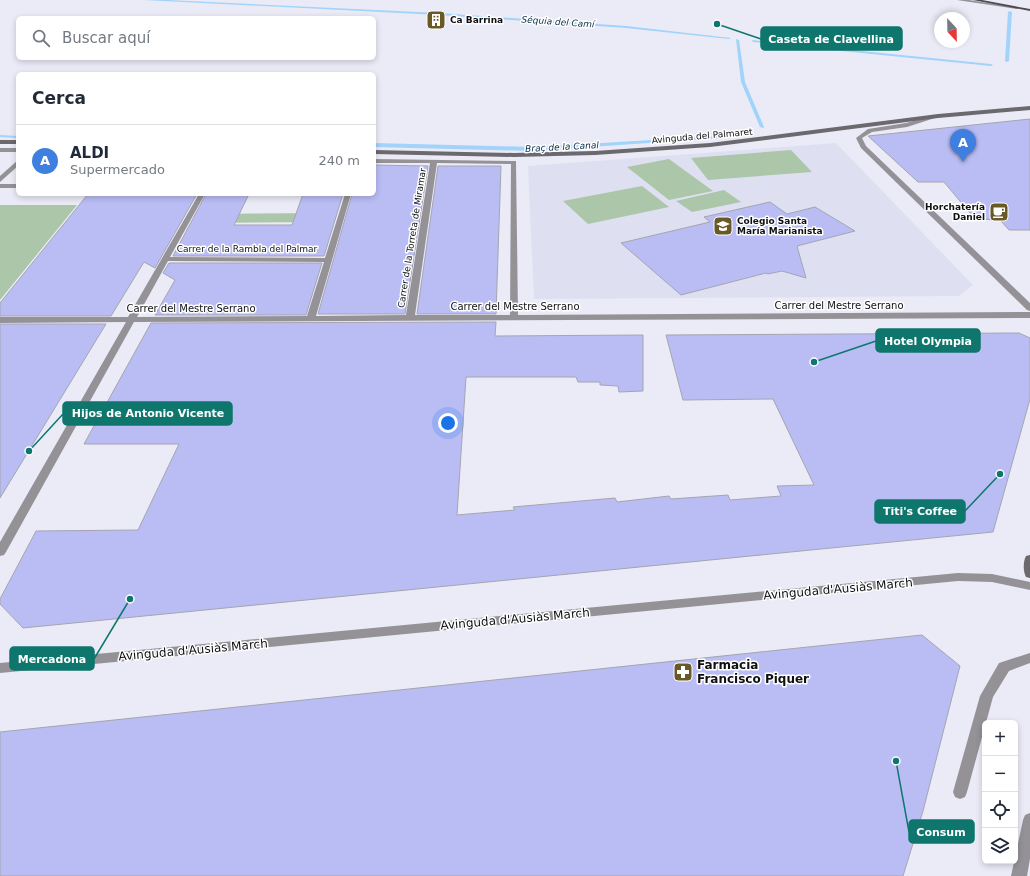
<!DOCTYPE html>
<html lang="es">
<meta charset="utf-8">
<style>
:root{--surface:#fff;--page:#f2f2f3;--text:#1f2937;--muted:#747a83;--line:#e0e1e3;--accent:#b45309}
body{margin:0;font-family:"DejaVu Sans",sans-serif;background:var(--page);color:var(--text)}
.controls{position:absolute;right:12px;bottom:12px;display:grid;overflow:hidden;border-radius:6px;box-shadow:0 2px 6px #0003}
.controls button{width:36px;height:36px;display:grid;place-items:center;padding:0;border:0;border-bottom:1px solid var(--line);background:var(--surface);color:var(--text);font:20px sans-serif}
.compass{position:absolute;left:934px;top:12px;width:36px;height:36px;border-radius:50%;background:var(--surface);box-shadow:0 2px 6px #0003;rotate:158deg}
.you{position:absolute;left:448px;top:423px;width:14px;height:14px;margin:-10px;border:3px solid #fff;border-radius:50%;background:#1a73e8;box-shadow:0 0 0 6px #1a73e833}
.badge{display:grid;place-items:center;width:26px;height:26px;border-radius:50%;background:var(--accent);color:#fff;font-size:13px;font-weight:700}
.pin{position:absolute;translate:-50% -33px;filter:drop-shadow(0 1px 2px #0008)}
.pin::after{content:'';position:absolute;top:21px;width:14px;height:12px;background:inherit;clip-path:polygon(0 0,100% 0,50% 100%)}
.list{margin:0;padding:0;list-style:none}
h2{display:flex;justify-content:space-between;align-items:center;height:52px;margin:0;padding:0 16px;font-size:17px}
h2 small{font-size:13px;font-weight:400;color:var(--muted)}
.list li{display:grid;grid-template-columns:26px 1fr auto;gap:12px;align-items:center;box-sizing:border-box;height:72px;padding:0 16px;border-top:1px solid var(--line)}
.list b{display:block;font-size:15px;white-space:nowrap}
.list p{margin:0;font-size:13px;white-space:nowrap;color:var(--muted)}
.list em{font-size:13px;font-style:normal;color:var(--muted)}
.icon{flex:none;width:22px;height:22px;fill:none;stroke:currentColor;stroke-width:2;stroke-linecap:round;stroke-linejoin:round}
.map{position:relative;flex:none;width:1030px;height:876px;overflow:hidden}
.search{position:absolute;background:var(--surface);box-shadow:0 2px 6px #0003;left:16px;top:16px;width:360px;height:44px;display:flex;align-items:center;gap:10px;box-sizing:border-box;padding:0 14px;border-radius:6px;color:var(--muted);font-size:15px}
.panel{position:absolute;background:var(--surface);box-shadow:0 2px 6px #0003;left:16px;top:72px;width:360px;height:124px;border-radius:6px}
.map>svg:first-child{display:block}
.built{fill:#dee0f2}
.green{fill:#abc6a8}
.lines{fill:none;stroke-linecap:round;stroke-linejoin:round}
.stream{fill:#a1d3fb;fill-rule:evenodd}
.building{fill:#b9bdf4;stroke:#a4a5b0}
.service{fill:#959297;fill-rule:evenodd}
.minor{fill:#959297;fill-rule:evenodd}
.secondary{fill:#6b686e;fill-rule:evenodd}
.primary{fill:#4e4a51;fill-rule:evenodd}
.labels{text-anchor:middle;stroke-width:3;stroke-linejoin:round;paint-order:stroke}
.far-poi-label{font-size:9px;font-weight:bold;fill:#0f1013;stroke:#fff;text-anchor:start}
.far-water-label{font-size:9px;font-style:italic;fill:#062e48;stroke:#fff}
.far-street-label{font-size:9px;fill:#0f1013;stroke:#fff}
.street-label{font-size:10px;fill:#0f1013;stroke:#fff}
.near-street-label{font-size:12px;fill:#0f1013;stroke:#fff}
.near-poi-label{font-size:12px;font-weight:bold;fill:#0f1013;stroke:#fff;text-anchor:start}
.leader{fill:none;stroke:#0f766e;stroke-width:1.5}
.callout-dot{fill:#0f766e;stroke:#fff;stroke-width:1.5}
.callout{fill:#0f766e;stroke:#0f766e;stroke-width:1.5}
.callout-label{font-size:11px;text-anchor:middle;font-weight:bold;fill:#fff}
</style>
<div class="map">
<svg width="1030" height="876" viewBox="0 0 1030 876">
<rect width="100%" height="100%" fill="#eaebf6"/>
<!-- built -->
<path class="built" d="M836,143L973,285L959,296L534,299L528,166Z"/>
<!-- green -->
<g class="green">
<path d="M791,150L812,172L708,180L691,158Z"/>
<path d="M669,159L713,191L669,200L627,167Z"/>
<path d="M642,186L669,207L588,224L563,201Z"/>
<path d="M724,190L741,202L692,212L676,201Z"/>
<path d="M0,205H77L0,300Z"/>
<path d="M329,213L326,222L202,223L207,214Z"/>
</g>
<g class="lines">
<!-- stream -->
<g class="stream">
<path d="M144,0H168L439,13L626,26L731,38L729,39L626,28L439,15Z"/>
<path d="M1010,11L1012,12L1009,61L1007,62L1005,61L1008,12Z"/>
<path d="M736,39L739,40L745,82L764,127V128L760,127L741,82Z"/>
<path d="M752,40L991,64L993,65L991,66L753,42Z"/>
<path d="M750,132H752V134L720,138L533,151L374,147V143L533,147L720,136Z"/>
<path d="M0,135L18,136V138L0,137Z"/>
</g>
</g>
<!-- building -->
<g class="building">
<path d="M1030,119V230H1009L1000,220L975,219L944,182H918L868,136Z"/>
<path d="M374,165L428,166L405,314H318L352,194H374Z"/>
<path d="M438,166H501L496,314H417Z"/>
<path d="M88,194H197L155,268L144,262L111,316H0V303Z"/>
<path d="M206,194H249L234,225H292L303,194H343L324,256H173Z"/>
<path d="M770,202L787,214L815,207L855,231L797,246L806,278L782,271L768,274L766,273L681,295L621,243L710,222L704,217Z"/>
<path d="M169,263H322L306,315H155L175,280L163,273Z"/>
<path d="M496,322L495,336L643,335V391L619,392L618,386L600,385V382H578L576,377H466L457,515L515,510L513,507L615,498L617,502L669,496L671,499L728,495L730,500L781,496L777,486L814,485L773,399L683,400L666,335L1019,333L1030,338V399L993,532L23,628L0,604V599L36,531L138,530L179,444H84L151,323Z"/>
<path d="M0,324H106L0,498Z"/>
<path d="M922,635L960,666L923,811L903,876H0V732Z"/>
</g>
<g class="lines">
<!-- service -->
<path class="service" d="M1030,653V663L1009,671L993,697L967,792L965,797L960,799L955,797L953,792L980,696L999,663Z"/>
<!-- minor -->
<g class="minor">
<path d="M957,0H969L1019,8L1017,9Z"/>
<path d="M936,115L941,116L907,127L872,132L862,138L866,146L1030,303V311L1027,310L861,148L856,138L868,129L906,123Z"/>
<rect x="0" y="148" width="18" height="4"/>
<path d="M374,159L516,161L518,315L1030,312V318L134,322L6,552L4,555L0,556V542L126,322L0,323V317H128L199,194H205L170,257L325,258L345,194H351L316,316L406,315L430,163H374ZM437,163L511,164L510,315H415ZM168,261L324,262L307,316L137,317Z"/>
<path d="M18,160V166L0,182V176Z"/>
<rect x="0" y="184" width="18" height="4"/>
<path d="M958,573L992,574L1030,582V590L992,582L958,581L0,673V663Z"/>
<path d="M1030,813V859L1027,876H1011L1023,820L1025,815Z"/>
</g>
<!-- secondary -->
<g class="secondary">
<path d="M1030,106V110L938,118L710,147L595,155L514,157L374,154V150L514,153L595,151L710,143L938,114Z"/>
<rect x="0" y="140" width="18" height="4"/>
<path d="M1030,555V578L1026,577C1023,572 1023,561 1026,556Z"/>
</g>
<!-- primary -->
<path class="primary" d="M973,0H982L1030,9V11Z"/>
</g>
<!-- icons -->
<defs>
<g id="building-square" transform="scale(1)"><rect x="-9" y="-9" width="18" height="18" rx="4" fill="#695927" stroke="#fff"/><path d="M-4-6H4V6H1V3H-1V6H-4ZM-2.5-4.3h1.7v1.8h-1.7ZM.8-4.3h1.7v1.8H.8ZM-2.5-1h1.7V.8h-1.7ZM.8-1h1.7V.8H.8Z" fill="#fff"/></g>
<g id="cafe-square" transform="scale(1)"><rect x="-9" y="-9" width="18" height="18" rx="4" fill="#695927" stroke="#fff"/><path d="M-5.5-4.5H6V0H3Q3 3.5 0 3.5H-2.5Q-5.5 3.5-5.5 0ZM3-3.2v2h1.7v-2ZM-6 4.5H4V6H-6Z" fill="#fff"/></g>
<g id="school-square" transform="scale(1)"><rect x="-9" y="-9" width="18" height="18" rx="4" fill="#695927" stroke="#fff"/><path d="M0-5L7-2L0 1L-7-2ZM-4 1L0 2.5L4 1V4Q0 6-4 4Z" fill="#fff"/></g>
<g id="pharmacy-square" transform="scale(1)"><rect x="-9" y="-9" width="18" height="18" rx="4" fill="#695927" stroke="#fff"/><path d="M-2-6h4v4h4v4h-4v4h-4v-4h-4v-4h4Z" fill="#fff"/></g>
</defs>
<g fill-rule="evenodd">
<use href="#building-square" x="436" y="20"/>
<use href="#cafe-square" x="999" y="212"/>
<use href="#school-square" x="723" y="226"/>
<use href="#pharmacy-square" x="683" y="672"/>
</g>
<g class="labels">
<!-- far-poi labels -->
<g class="far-poi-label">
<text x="450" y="23">Ca Barrina</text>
<text x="985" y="210" text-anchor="end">Horchatería<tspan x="985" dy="10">Daniel</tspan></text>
<text x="737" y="224">Colegio Santa<tspan x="737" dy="10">María Marianista</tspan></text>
</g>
<!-- far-water labels -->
<g class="far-water-label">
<text transform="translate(558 22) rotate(4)" y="3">Séquia del Camí</text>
<text transform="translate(562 147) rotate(-3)" y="3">Braç de la Canal</text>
</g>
<!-- far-street labels -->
<g class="far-street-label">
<text transform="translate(702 136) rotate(-5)" y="3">Avinguda del Palmaret</text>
<text transform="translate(412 238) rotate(-81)" y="3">Carrer de la Torreta de Miramar</text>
<text x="247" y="252">Carrer de la Rambla del Palmar</text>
</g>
<!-- street labels -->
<g class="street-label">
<text x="839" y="309">Carrer del Mestre Serrano</text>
<text x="515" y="310">Carrer del Mestre Serrano</text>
<text x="191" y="312">Carrer del Mestre Serrano</text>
</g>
<!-- near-street labels -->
<g class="near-street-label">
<text transform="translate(838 589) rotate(-5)" y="4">Avinguda d'Ausiàs March</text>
<text transform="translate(515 619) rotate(-5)" y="4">Avinguda d'Ausiàs March</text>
<text transform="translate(193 650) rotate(-5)" y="4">Avinguda d'Ausiàs March</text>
</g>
<!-- near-poi labels -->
<g class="near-poi-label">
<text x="697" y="669">Farmacia<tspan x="697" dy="14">Francisco Piquer</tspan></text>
</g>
</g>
<!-- callouts -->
<path class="leader" d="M717 24L761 39M814 362L876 341M29 451L63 414M1000 474L965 511M130 599L94 659M896 761L909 832"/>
<g class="callout-dot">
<circle cx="717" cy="24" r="4"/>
<circle cx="814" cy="362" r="4"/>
<circle cx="29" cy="451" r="4"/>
<circle cx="1000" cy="474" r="4"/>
<circle cx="130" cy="599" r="4"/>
<circle cx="896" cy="761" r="4"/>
</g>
<g class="callout">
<rect x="761" y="27" width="141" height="23" rx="4"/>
<rect x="876" y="329" width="104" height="23" rx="4"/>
<rect x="63" y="402" width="169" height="23" rx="4"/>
<rect x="875" y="500" width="90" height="23" rx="4"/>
<rect x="10" y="647" width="84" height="23" rx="4"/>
<rect x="909" y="820" width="65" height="23" rx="4"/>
</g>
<g class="callout-label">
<text x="831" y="43">Caseta de Clavellina</text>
<text x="928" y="345">Hotel Olympia</text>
<text x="148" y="417">Hijos de Antonio Vicente</text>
<text x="920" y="515">Titi's Coffee</text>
<text x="52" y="663">Mercadona</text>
<text x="941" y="836">Consum</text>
</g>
</svg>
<div class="controls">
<button>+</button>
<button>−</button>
<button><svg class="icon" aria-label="locate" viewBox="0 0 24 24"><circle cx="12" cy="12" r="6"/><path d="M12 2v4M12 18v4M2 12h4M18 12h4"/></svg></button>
<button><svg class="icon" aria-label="layers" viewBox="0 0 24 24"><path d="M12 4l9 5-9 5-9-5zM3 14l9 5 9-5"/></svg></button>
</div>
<svg class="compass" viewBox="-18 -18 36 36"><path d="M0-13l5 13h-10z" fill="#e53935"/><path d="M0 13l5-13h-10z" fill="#747a83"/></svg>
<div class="you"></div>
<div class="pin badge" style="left:963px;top:162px;background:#3f7fe0">A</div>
<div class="search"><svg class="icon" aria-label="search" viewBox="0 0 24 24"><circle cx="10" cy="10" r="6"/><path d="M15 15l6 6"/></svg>Buscar aquí</div>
<section class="panel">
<h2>Cerca<small></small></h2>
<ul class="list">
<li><span class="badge" style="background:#3f7fe0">A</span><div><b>ALDI</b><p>Supermercado</p></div><em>240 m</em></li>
</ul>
</section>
</div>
